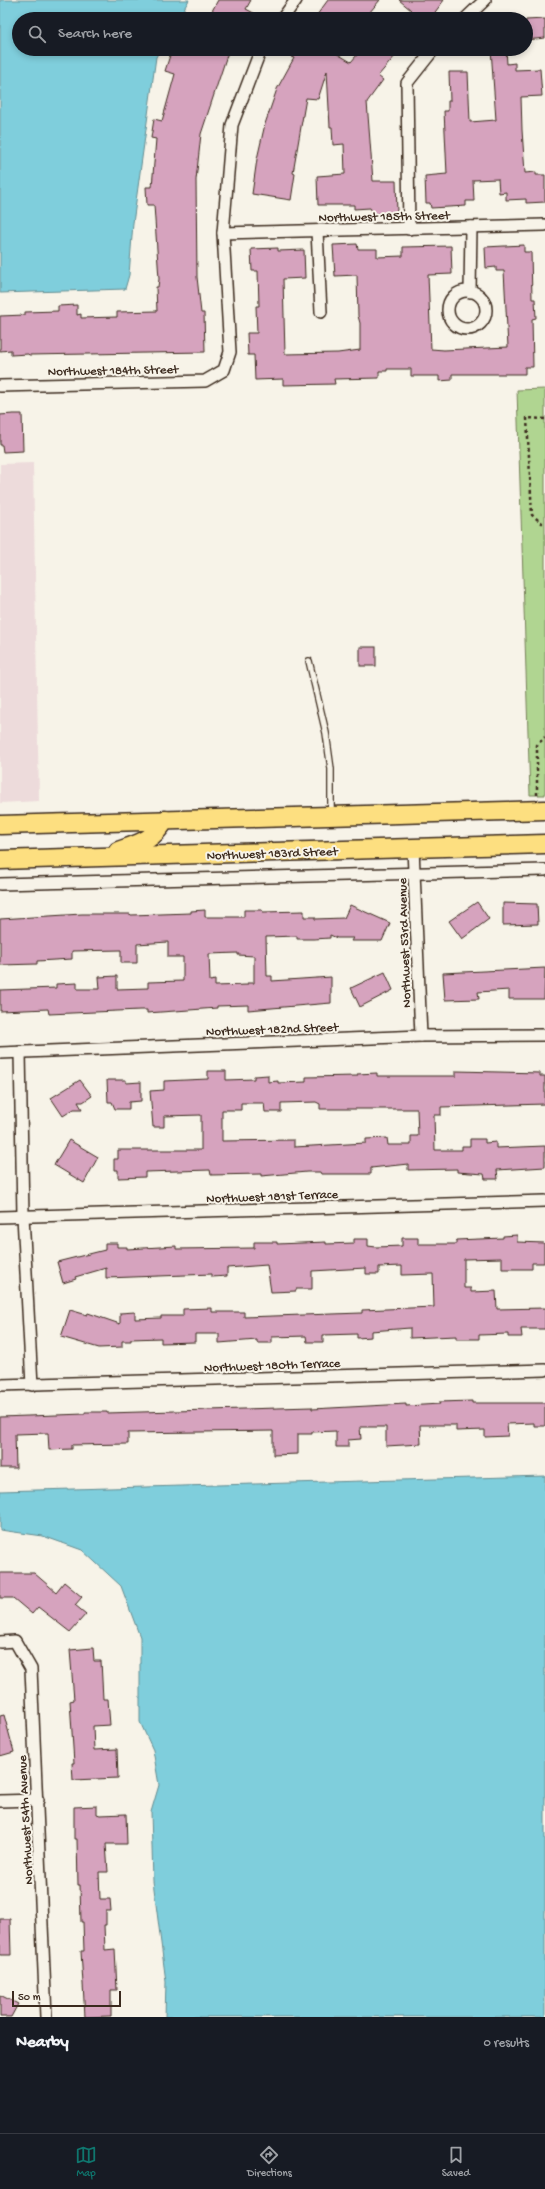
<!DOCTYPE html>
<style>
:root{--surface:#171b24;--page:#20242c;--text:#f1f3f6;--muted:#9ea1a6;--line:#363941;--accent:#0f766e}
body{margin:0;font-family:"Gochi Hand",sans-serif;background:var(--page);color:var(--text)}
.scale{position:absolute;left:12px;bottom:10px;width:109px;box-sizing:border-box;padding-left:4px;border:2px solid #3b2a1e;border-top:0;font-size:11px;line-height:14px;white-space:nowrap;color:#3b2a1e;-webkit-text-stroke:3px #f7f3e8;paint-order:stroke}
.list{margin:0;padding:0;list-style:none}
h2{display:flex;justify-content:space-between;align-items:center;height:52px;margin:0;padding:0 16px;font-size:17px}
h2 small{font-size:13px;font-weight:400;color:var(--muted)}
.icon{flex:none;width:22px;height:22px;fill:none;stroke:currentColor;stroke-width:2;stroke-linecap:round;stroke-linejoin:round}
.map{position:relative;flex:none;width:545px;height:2017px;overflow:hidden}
.search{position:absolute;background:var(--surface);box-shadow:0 2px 6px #0003;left:12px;right:12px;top:12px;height:44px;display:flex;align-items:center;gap:10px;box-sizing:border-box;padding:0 14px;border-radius:22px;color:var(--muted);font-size:15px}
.sheet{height:116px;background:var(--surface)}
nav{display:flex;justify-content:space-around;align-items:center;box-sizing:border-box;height:56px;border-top:1px solid var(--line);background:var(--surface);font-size:11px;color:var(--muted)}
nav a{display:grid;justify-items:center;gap:2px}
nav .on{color:var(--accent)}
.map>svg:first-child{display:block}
.built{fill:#eddbdb}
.green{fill:#b0d591;stroke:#768058}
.water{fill:#7fcedc;stroke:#648c90}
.building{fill:#d6a3be;stroke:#3b2a1e;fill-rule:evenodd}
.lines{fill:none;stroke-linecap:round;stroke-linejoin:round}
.service-casing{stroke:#3b2a1e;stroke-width:8}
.minor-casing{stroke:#3b2a1e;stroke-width:14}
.primary-casing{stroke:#3b2a1e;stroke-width:21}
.path{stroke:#3b2a1e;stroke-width:2.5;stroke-dasharray:3 3;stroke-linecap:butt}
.service{stroke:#f7f3e8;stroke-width:5.5}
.minor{stroke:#f7f3e8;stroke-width:11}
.primary{stroke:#fddf80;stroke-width:18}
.labels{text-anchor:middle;stroke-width:4;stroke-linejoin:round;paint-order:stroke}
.street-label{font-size:13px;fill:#3b2a1e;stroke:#f7f3e8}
</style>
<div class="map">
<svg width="545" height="2017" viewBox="0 0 545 2017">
<rect width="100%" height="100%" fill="#f7f3e8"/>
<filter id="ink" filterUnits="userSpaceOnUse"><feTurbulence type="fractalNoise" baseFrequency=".025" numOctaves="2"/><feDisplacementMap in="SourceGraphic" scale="8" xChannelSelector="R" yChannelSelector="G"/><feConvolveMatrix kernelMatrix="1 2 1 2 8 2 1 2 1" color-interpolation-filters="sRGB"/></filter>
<g filter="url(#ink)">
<!-- built -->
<path class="built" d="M33,463L39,801L0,803V464Z"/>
<!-- green -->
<path class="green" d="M545,389V795H530L517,390Z"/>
<!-- water -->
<g class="water">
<path d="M0,0H189L178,19H19V49H161L156,57L133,223L129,275L125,289L0,293Z"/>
<path d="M545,1476V2017H165L166,1982L153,1881L151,1812L159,1785L153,1750L140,1722V1637L121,1586L82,1550L43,1536L0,1530V1491Z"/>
</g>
<!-- building -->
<g class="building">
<path d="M218,0H251L246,9L265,19H213L216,13L212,11Z"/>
<path d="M328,0H380L364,19H314Z"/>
<path d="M399,0H444L430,19H403L411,10Z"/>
<path d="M545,19V38L526,40V20Z"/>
<path d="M172,49H229L201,134L196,180L197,277L201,313H204L205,352L29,355L28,354L11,355V350L0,351V316L25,315V312L58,311V306L77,305V315L81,314V318L117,317V312L157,311L156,287H158L159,279L154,205H147L146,187H152L156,139L151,138L154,119L162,121L175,74L165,71Z"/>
<path d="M296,49H334V52L351,62L362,49H401L378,76L383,80L367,102L373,181H396L397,213L374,214L370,208L354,209V205H318L317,176L345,174L344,144L333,145L332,127H330L327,71L318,99L306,98L293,173L295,174L291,200L252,194L257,159L265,124L277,89L294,58L291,57Z"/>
<path d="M491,49H506L507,64L515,63V70L540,69L542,96L521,97L522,130L525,173L536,172V175H545V202L526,203V199L506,200V192L499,193L498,179L473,180L474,201H466V206L431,208L430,203H426L425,176L447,174L444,111H448V101H450L449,72H468L470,122L496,120Z"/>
<path d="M357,244L358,249H377V257L403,256V247L451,246L452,274L428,275L431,349L444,350L508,347L504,271H496V267L486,268L485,247L524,245V252H531L532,299H535L536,318L532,319L533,367H525V374H452V380L439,381V376H411V369H387V371H379V378L334,379L335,384L283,385V379L255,380L254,355H248L247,333H257L256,306H259L258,271H252L251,249L278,248V251L304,250L305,278L283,279L285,354L338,353L360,350V323L358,316L357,275L335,276L333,245Z"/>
<path d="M13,414H22L23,451L3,452L2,445H0V415Z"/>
<rect x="360" y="647" width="16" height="19"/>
<path d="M477,902L489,919L462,939L449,921Z"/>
<path d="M503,903L537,904L538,924L503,925Z"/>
<path d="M350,905L390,923L382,941H351L353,938H337L330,935V938L314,939H297V936L266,937L267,976H272V981L331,977V1003L248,1010V1005L217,1006V1008L147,1013V1010H140L49,1014L48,1009L0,1011V990L56,988V984L77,983V989H100L99,977L117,976V989L148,988V982L183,981V957H168V942L137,944V963H121V950L72,951V959L37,961V964L0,965V919L82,914H130L131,915L191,913V911L205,910V917H244V910H262L263,912L304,911V917H315V919L344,918ZM238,953V955L254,956V983H247V985L215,986V980L210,981L209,954Z"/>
<path d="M545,968L544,999H509V990L478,992L479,999L445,1000L443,973Z"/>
<path d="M385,972L393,990L360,1007L351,988Z"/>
<path d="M208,1071H226V1080L254,1079V1076L268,1075V1082L278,1081V1083L306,1082V1077L357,1076V1074L377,1073V1076H456V1071L540,1073V1076H545V1104L441,1107V1115H434L435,1150H462V1146H470V1139H485V1143L496,1142V1148L545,1146V1167L497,1170L498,1179H485L484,1174L457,1172V1169L408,1170V1164L371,1168V1174H321L320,1172H307L261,1176V1174L211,1175L210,1170L145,1172V1177L118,1178V1170H114V1159H118V1150H201V1115L164,1116V1127H153L150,1091L164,1090V1081L208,1079ZM316,1102L320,1104V1109H417L418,1136H411V1145H388L387,1138L366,1139V1143L294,1147V1140L222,1141V1110H241V1103H264L265,1112H281V1103Z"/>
<path d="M80,1080L92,1096L83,1102H78L82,1109H74L63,1116L51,1098Z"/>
<path d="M107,1080H126V1083L141,1082V1101L129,1102V1109H115L112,1102H108Z"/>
<path d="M69,1140L98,1157L84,1183L54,1165Z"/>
<path d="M517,1235V1242L544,1243V1263H532V1269H502V1258L464,1259V1288H471V1292L496,1291L497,1309L545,1308V1329H521L522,1337H508V1334L479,1335V1339H456V1336L410,1338V1328L371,1331V1337L357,1338V1334L323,1335V1342H307L306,1336L272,1337V1343H257V1340L219,1343V1334H195V1342L161,1343V1338L131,1339V1341H122V1347L99,1348L61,1337L70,1310L87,1315L88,1313L120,1324V1313L135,1312V1319L161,1318V1316H183V1309L212,1308V1312H244V1317L362,1313V1310L434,1307L433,1274L402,1275V1266L379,1267V1274H366V1268L312,1271V1289H296V1291L271,1292L267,1265L227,1268V1276L212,1277V1274L106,1278V1268L75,1277L76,1279L63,1283L57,1262L105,1250V1243H117V1247H127V1249L176,1246V1249L254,1248V1242H277V1244L326,1242V1244L354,1243V1239H368V1246L376,1247L402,1246V1238H418V1244H456V1240L503,1238V1236Z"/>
<path d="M472,1401V1403H545V1426H534V1423L507,1424L508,1436L485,1437V1430L456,1431V1425H420L421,1444L386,1446V1427H360L361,1439L348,1440V1447H336V1431L312,1432V1434H298V1454L273,1455V1431L128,1433V1444L72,1445V1449L49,1450L48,1433L15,1434L16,1468H0V1417L85,1414V1412H107V1413L312,1407V1409L406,1404V1406L440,1404L439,1402Z"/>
<path d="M0,1573H34L56,1592L64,1582L82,1597L75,1605L86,1614L70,1632L38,1607L32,1614L13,1598H0Z"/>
<path d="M93,1648L94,1661H101L103,1699H108L110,1725L93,1726L94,1750L117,1749L118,1778L73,1780L72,1763H74L70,1701L74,1700L70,1650Z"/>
<path d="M4,1715L14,1752L0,1756V1716Z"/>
<path d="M97,1806V1814L100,1815L126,1814L127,1844H106L108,1872H99L100,1899H110L111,1911H106V1925H104L105,1950L115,1949L117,1990H111V2016L85,2017L81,1951H84L83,1922H81L80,1885H78L77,1839H74V1807Z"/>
<path d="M0,1919H10L11,1955H0Z"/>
<path d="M0,1995L18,2004L11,2017H0Z"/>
</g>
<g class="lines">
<!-- service casing -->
<g class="service-casing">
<path id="service" d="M309,661L326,733L331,769V813"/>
</g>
<!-- minor casing -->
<g class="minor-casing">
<g id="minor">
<path d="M282,19L296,0"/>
<path d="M465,19L485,0"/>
<path d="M409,229L407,83L434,49"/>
<path d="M317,231L321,312"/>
<path d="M223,233L545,225"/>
<circle cx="467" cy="310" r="19"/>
<path d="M470,292L471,227"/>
<path d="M0,386L205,381L224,370L230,352L223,233L232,125L261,49"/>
<path d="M413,848L421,1036"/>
<path d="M0,884L545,870"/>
<path d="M20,1052L23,1216L32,1385"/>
<path d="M0,1053L421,1036L545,1035"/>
<path d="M0,1217L545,1201"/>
<path d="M0,1385L545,1370"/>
<path d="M0,1642L15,1641L31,1669L46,2017"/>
<path d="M0,1801L38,1800"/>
</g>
</g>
<!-- primary casing -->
<g class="primary-casing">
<g id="primary">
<path d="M0,825L545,810"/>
<path d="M118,851C141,843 152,841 165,820"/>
<path d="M0,860L545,844"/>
</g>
</g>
<!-- path -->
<g class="path">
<path d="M545,419L527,418L532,515L542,523H545"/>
<path d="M537,795V745L545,737"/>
</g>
<!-- service -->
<use href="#service" class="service"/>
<!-- minor -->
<use href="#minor" class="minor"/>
<!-- primary -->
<use href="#primary" class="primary"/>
</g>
</g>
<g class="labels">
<!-- street labels -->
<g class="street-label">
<text transform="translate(384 215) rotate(-1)" y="5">Northwest 185th Street</text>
<text transform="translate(113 369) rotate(-1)" y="5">Northwest 184th Street</text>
<text transform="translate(272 852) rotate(-2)" y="5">Northwest 183rd Street</text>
<text transform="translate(403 943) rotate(-92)" y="5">Northwest 53rd Avenue</text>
<text transform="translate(272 1028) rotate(-2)" y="5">Northwest 182nd Street</text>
<text transform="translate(272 1195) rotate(-2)" y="5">Northwest 181st Terrace</text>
<text transform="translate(272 1364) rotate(-2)" y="5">Northwest 180th Terrace</text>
<text transform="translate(24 1820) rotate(-93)" y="5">Northwest 54th Avenue</text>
</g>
</g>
</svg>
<div class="scale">50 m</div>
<div class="search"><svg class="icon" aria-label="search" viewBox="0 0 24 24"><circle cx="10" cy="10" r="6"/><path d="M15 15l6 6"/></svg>Search here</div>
</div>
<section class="sheet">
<h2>Nearby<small>0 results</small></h2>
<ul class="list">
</ul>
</section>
<nav>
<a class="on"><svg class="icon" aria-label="map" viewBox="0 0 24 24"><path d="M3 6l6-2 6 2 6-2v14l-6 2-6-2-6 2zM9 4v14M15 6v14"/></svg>Map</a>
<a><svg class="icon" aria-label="directions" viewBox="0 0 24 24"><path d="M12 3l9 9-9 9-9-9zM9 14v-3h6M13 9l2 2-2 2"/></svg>Directions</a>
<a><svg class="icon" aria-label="saved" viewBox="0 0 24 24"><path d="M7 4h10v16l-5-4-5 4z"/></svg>Saved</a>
</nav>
